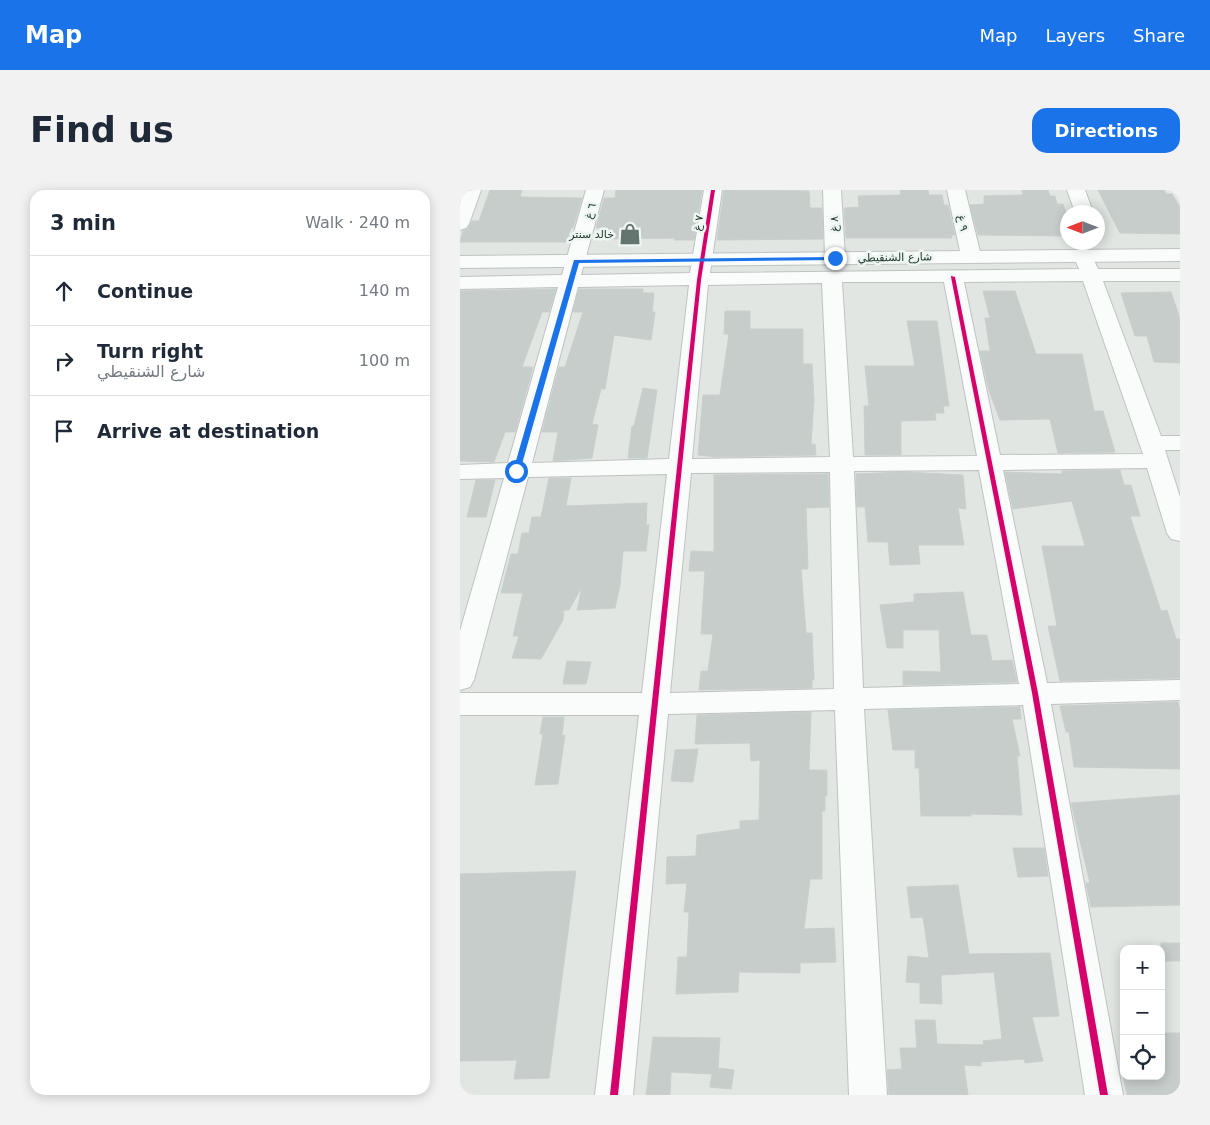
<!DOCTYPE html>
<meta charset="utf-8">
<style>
:root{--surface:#fff;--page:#f2f2f3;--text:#1f2937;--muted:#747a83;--line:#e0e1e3;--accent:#1a73e8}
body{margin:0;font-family:"DejaVu Sans","Noto Naskh Arabic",sans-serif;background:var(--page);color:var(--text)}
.controls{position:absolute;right:15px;bottom:15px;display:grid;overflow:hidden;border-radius:10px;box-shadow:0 2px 12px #0003}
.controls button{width:45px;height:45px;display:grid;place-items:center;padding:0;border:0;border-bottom:1px solid var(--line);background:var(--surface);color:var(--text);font:25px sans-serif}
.compass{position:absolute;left:600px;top:15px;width:45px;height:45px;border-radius:50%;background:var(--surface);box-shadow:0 2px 12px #0003;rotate:270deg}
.stop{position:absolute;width:15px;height:15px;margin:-11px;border:4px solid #1a73e8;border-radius:50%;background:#fff}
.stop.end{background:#1a73e8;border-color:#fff;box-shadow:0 1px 5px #0008}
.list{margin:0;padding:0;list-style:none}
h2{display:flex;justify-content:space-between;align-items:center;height:65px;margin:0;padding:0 20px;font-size:21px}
h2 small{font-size:16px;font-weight:400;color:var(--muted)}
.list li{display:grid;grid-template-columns:32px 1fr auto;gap:15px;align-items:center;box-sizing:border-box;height:70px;padding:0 20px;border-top:1px solid var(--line)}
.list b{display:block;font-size:19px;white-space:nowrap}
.list p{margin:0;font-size:16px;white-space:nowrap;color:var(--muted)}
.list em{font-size:16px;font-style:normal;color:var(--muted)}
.icon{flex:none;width:28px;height:28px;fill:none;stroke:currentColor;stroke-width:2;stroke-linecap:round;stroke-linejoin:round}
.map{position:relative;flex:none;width:720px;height:905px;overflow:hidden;border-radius:15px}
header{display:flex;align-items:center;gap:30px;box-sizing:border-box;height:70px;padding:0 25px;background:var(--accent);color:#fff}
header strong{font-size:24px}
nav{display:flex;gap:28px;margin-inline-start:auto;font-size:18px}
.intro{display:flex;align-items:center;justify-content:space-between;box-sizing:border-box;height:120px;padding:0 30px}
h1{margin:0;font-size:35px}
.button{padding:12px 22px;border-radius:15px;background:var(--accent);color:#fff;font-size:18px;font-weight:700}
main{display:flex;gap:30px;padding:0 30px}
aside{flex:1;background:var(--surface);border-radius:15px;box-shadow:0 2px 12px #0003}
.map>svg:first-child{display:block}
.building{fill:#c7cdca;stroke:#cacfcc}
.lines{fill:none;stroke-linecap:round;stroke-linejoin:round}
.street-casing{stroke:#bec3c0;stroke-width:2}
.secondary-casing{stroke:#bdc4c1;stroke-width:2}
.street{fill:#fafbfb;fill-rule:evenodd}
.secondary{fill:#fafbfb;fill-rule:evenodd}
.cycleway-casing{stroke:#eef6f1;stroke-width:3}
.cycleway{fill:#d6006c;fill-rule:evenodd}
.route{fill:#1a73e8}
.labels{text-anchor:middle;stroke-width:5;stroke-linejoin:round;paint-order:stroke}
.far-street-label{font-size:11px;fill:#203730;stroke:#eef6f1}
.far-poi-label{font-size:11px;fill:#203730;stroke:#eef6f1;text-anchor:end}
</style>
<header>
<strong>Map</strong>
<nav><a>Map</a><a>Layers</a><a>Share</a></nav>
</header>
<div class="intro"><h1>Find us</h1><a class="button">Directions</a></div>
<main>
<aside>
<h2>3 min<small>Walk · 240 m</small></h2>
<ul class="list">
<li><svg class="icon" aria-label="ahead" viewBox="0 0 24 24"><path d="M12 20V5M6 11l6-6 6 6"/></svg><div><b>Continue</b></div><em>140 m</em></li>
<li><svg class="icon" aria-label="right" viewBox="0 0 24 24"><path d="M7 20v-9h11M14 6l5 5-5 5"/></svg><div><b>Turn right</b><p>شارع الشنقيطي</p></div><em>100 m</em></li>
<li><svg class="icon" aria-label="arrive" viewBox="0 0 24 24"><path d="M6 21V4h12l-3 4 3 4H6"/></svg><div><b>Arrive at destination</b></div></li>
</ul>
</aside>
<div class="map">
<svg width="720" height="905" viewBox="0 0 720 905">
<rect width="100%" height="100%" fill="#e1e6e3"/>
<!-- building -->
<g class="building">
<path d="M30,0H62L60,7L122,8L113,38H111L106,52H0L3,41L8,39L12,31H19Z"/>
<path d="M156,0H242L234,50H214L215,48L146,49L148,38H136L144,8H155Z"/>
<path d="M264,0L349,1L350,18H362L363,49L257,50Z"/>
<path d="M440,0H468L469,5H482L484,15H488L495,45H491L492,48H386L384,18L399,17L398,6L441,5Z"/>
<path d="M562,0H588L590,6H595L597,14H603L608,28V46L518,45L510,15L524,14V6L563,5Z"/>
<path d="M638,0H704L706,4H712L720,17V44L660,43Z"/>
<path d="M96,99L89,122H82L62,177H73L55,242H45L34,272L0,271V101Z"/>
<path d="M119,99H183V103H194L192,122H195L191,150L154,145L145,199H141L132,234L138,235L132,268L93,271L98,242H82L99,177H105L123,122H113Z"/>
<path d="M523,101H555L576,164H622L634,221H643L655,262L598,263L590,229L540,230L529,201L520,161H530L525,128H530Z"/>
<path d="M711,102L720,129V173L694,172L687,146H675L661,103Z"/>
<path d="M265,121H290V139H343V174H352L354,210L351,254H355L356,265L255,267L238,265L243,205H260L269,144H264Z"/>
<path d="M447,131H477L489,216H483L484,223H475L476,230L441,231V265H405L404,216H409L405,176H455Z"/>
<path d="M183,198L197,200L187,268H168L172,236H174Z"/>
<path d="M660,280L664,295H671L680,326H670L701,421L707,420L716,449H720V488L600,491L588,436H597L582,356H625L612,311L553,319L545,282L602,284V281Z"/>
<path d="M443,282L503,285L506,319L498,318L504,355H458L460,374L430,375L428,352H408L405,317H397L396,284Z"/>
<path d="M368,284L369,317L346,318L348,379H341L346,443H352L354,490H352V498L239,500L241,481H248L253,444H241L245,381H229L231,361L254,362V285Z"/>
<path d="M89,288H111L106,316L187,313L186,335H189L186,361H163L160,395L155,418L117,420L122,397L109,420H104L103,430L81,469L52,468L59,446H53L63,403H41L51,364H58L62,343H69L72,327H81Z"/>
<path d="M16,290H35L26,327H7Z"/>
<path d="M503,402L511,445H527L532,471L552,470L557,492L443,495V481L481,482L479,440H443V458H427L420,415L454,412V404Z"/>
<path d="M107,471L131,472L126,494H103Z"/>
<path d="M718,512L720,521V579L614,577L609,542H606L600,516Z"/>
<path d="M560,517L561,529H552L560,566H557L562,625L511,624V626H461L459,578H455V560H433L428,520Z"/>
<path d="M351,522L349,580H367V606H365V621H362V689H350L344,739L374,738L376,772L340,773V783L279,782L278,802L216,804L218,767H227L229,722H224L227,693L206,694L207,667L236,666L237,645L280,639V631L299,630L300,570L291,571L290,553L235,554L237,525Z"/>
<path d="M83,527H104L102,546L105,545L98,594L75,595L83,544H80Z"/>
<path d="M238,559L233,592L211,591L215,560Z"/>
<path d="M720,605V715L631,717L626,693H630L611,613Z"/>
<path d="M553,658H584L588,686L558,687Z"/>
<path d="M116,681L89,888L54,889L57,870L0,871V684Z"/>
<path d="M498,695L509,764L590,763L599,826L572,827L583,871L565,873L564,869L521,872V876L504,875L508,905H429L427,880L442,879L440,858H457L455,830H475L477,854L524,855L523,851L542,849L534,782L481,785L482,814L460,813V793L446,792L448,766L469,768L463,727L451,728L447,697Z"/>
<rect x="701" y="753" width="19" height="18"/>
<path d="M701,843H720V905H667L663,886H701Z"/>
<path d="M193,847L260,848L258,878L274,880L271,899L250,897L252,884L211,882L210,905H186Z"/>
</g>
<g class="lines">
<!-- street casing -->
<g class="street-casing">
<g id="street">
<path d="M3,0H21L9,34L6,38L0,40V9Z"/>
<path d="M126,0H144L121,85L230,83L244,0H262L250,83L619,79L616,72L619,68L626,66L633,68L638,79H720V91H643L701,246H720V260H705L720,307V351L711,349L707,343L687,278L543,280L587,493L720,490V510L591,514L663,905H625L563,515L404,519L427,905H389L375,520L208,524L173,905H135L179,525H0V503H182L207,284L68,287L14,490L10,497L0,500V441L44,288L0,289V275L48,273L98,97L0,99V87L102,85ZM623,91L683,264L540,265L504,92ZM382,92H484L517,266L393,267ZM362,93L370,267L232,269L248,95ZM229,95L209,269L72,273L118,97ZM519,280L559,494L403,498L394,281ZM370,282L374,499L210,503L231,283Z"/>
<path d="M363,0H381L385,68L382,72L375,74L368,72L365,68Z"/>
<path d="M487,0H505L521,66L518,70L511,72L504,70L501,66Z"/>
<path d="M607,0H625L633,22H615Z"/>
</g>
</g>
<!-- secondary casing -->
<g class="secondary-casing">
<path id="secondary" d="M720,59V71L0,78V66Z"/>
</g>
<!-- street -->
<use href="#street" class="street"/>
<!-- secondary -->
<use href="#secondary" class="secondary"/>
<!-- cycleway casing -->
<g class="cycleway-casing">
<g id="cycleway">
<path d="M251,0H255L241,90L158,905H150L237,90Z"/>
<path d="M491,86L495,87L578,503L648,905H640L572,503L491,87Z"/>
</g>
</g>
<!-- cycleway -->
<use href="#cycleway" class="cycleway"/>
</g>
<!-- route -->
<path class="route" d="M375,67L377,70L119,73L60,281L56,283L53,281L114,70Z"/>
<!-- icons -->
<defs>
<g id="shop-bare" transform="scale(1.725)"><path d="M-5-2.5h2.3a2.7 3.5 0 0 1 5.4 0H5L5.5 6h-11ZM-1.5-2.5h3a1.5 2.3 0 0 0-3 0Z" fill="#64746f" stroke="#eef6f1" stroke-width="2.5" paint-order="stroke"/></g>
</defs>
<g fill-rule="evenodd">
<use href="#shop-bare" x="170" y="44"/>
</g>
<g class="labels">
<!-- far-street labels -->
<g class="far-street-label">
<text transform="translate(130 21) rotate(-75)" y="4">٦ غ</text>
<text transform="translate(238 33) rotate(-82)" y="4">٧ غ</text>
<text transform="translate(503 33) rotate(77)" y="4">٩ غ</text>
<text transform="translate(374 34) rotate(-92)" y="4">٨ غ</text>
<text transform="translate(435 67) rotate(-1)" y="4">شارع الشنقيطي</text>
</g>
<!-- far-poi labels -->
<g class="far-poi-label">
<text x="154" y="48">خالد سنتر</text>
</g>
</g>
</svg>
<div class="controls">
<button>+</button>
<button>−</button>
<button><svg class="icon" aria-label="locate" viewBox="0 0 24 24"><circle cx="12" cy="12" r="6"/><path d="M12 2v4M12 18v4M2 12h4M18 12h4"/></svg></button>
</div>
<svg class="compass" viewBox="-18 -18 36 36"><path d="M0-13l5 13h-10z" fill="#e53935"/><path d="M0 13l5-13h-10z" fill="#747a83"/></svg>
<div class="stop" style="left:56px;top:281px"></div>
<div class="stop end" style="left:375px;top:68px"></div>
</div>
</main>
